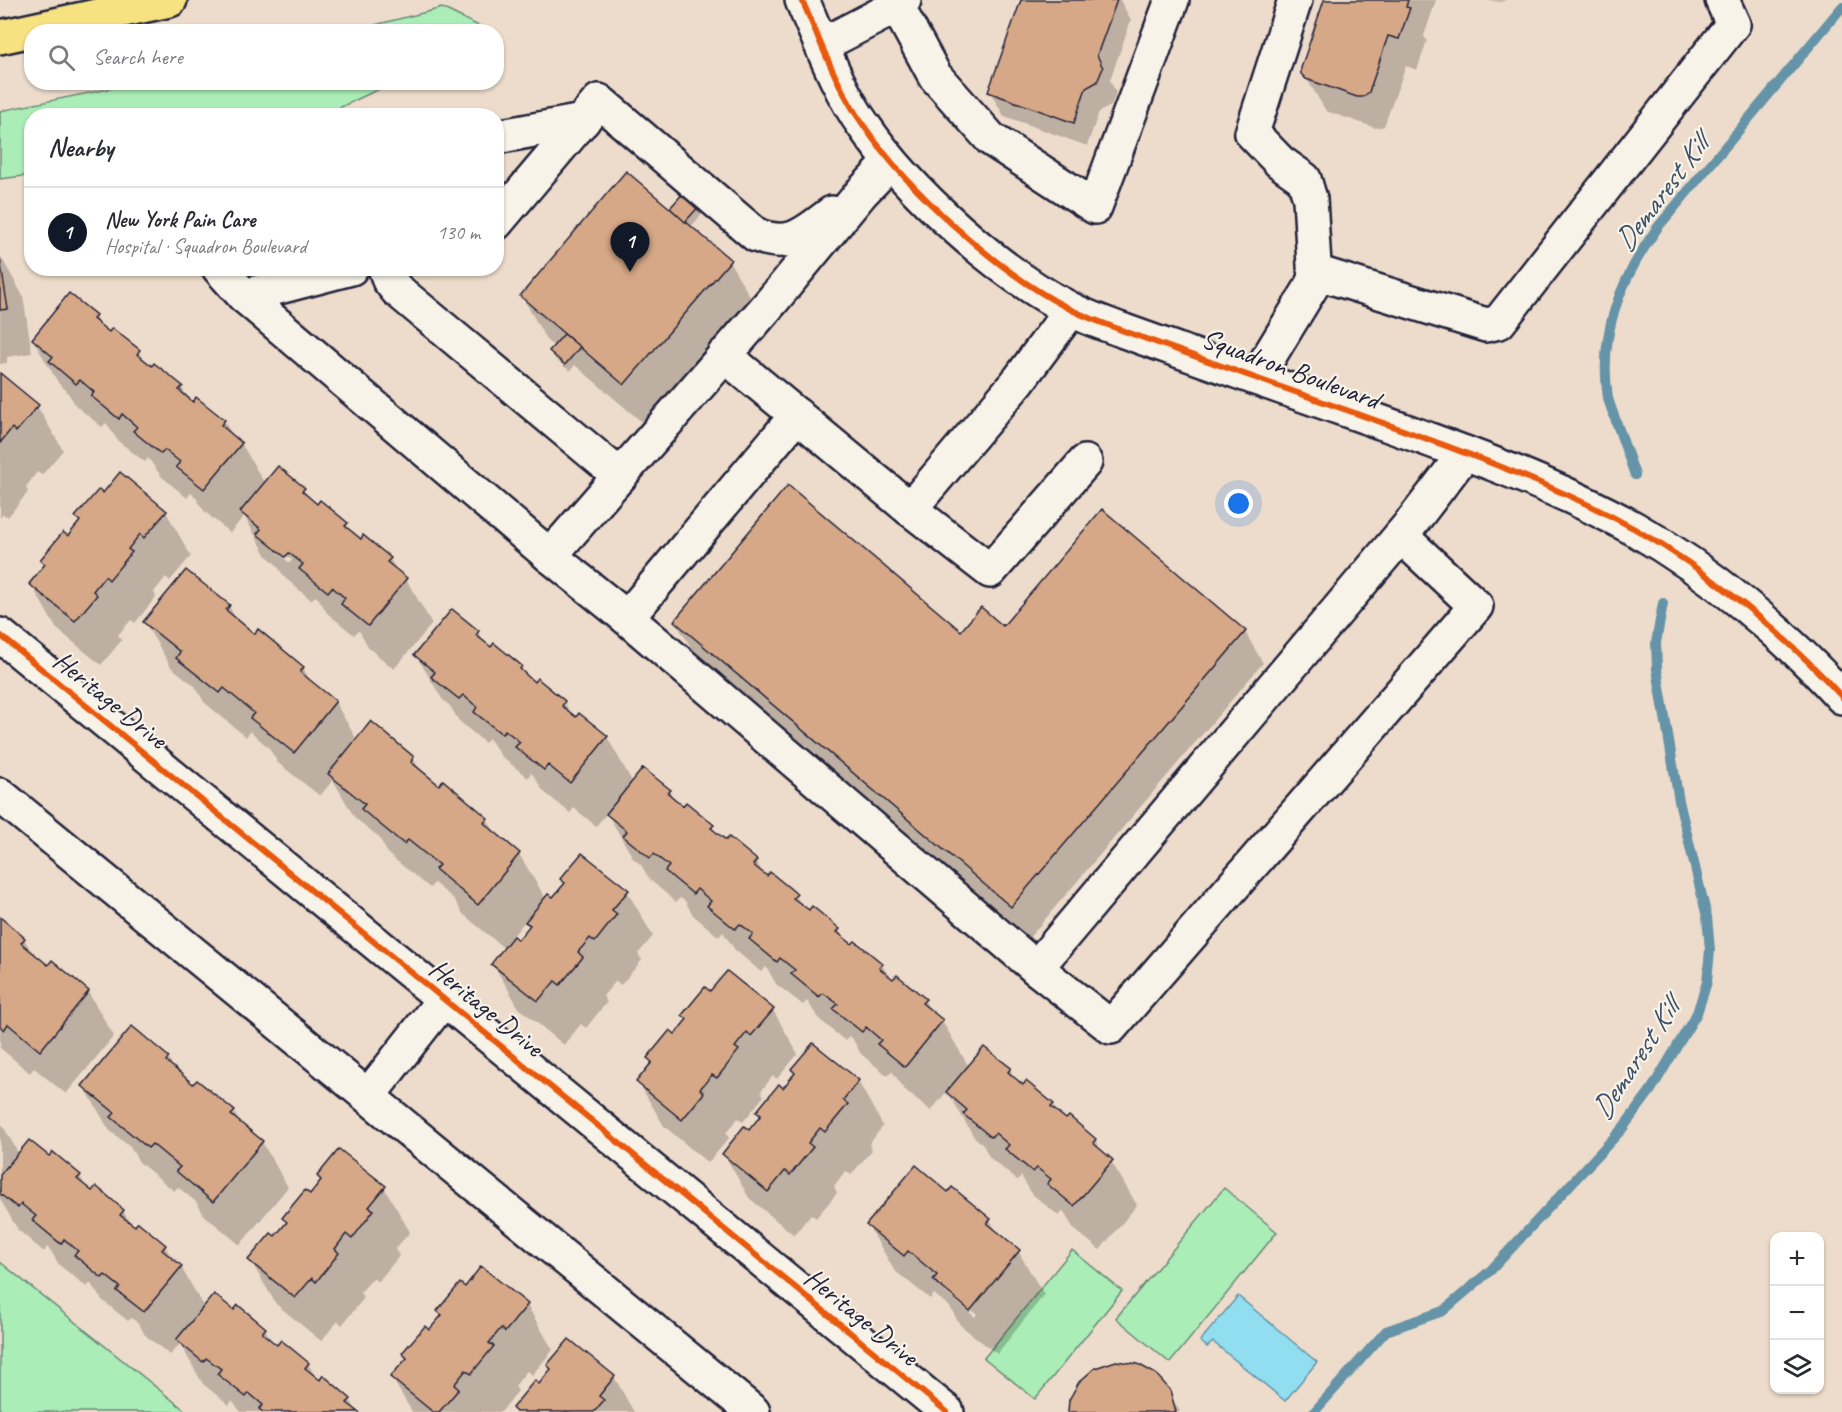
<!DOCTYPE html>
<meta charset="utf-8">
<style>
:root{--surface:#fff;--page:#f7f7f7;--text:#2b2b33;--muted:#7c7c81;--line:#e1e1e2;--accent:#111827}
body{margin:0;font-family:Caveat,sans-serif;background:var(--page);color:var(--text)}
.controls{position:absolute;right:18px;bottom:18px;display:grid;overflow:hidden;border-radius:12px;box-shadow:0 2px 4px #0004}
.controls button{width:54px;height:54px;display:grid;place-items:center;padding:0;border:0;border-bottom:2px solid var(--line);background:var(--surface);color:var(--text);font:30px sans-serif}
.you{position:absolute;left:1239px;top:504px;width:21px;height:21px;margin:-15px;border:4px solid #fff;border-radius:50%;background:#1a73e8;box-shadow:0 0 0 9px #1a73e833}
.badge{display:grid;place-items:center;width:39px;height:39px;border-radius:50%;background:var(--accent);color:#fff;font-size:20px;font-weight:700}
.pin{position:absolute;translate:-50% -50px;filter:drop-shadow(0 2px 3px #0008)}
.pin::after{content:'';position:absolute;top:32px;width:21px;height:18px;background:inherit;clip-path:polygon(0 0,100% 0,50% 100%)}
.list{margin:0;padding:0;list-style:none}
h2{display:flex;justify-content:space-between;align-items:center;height:78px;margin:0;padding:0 24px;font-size:26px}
h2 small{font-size:20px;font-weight:400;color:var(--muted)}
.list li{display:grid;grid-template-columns:39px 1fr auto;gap:18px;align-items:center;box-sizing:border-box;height:90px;padding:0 24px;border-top:2px solid var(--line)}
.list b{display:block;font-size:22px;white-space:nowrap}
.list p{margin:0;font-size:20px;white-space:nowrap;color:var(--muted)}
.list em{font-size:20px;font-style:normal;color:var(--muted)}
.icon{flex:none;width:33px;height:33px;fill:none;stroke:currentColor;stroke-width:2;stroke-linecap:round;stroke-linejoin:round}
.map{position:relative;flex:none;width:1842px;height:1412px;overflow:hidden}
.search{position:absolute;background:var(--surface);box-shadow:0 2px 4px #0004;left:24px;top:24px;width:480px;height:66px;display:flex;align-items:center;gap:15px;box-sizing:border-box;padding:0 21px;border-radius:24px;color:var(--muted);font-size:22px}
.panel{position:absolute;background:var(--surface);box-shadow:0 2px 4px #0004;left:24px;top:108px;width:480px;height:168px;border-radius:24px}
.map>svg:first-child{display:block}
.green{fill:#abedb6;stroke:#668878;stroke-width:1.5}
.water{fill:#91def0;stroke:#6593a8;stroke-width:1.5}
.shadow{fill:#0003;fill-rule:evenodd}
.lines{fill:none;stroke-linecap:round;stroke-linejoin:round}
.stream{stroke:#6593a8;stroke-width:10}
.building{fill:#d6a887;stroke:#22223b;stroke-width:1.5}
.minor-casing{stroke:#22223b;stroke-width:38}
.major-casing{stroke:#22223b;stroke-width:38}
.minor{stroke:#f7f3e8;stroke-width:33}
.major{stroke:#f6e281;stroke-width:33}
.cycleway-casing{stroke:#f7f3e8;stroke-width:10}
.cycleway{stroke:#e8590c;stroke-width:6}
.labels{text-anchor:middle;stroke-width:4.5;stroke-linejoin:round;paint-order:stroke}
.street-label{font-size:28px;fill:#22223b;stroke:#f7f3e8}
.water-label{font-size:30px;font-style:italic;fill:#3e5168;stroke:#f7f3e8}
</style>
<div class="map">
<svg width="1842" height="1412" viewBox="0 0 1842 1412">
<rect width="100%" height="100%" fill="#eddccb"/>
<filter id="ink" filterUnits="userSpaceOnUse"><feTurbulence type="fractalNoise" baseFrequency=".0167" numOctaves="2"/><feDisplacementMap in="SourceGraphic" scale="12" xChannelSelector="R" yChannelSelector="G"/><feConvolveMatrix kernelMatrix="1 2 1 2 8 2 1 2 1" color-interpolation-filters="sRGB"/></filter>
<g filter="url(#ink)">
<!-- green -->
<g class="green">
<path d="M442,8L489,31H351Z"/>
<path d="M138,83V82L392,83L326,114L319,115L32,116L31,175L0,179V111Z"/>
<path d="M1224,1188L1277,1232L1170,1363L1116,1318Z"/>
<path d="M1072,1250L1122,1291L1035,1399L984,1358Z"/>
<path d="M0,1262L187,1412H0Z"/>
</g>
<!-- water -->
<path class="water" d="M1238,1296L1317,1362L1285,1401L1213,1342L1207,1347L1200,1341Z"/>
<!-- shadow -->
<g class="shadow">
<path d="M1022,0H1120L1131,20L1110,80L1116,93L1111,106L1099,112L1087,146L1004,116L990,92Z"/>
<path d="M1327,0H1436L1424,36L1427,41L1417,70L1406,66L1384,126L1376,128L1326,111L1302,71Z"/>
<path d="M1485,0H1506L1501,2Z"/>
<path d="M699,205L704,212L690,228L729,261L755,305L650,429L575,365L570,371L555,359L551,351L555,347L547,341L522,296L675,214L672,208Z"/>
<path d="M0,255L23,296L32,353L7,357V363L0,364Z"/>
<path d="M70,296L95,316L101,327L138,351L145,362L181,387L193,404L197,399L224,421L233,436L241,443L265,484L303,489L310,500L346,524L353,534L390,559L398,573L406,579L432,624L394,669L369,648L360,632L358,631L354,635L327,613L319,599L315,596L311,600L285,578L276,564L267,556L244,516L230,533L204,511L195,496L191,493L187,498L161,476L148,458L145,462L118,441L106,423L102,427L76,406L67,391L59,384L33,340ZM274,546L292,560L290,563L272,548Z"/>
<path d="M0,375L37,406L63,450L42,475L37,472L26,487L28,492L8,517L3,514L0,518Z"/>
<path d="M103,495L166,512L191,556L170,581L166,577L154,592L156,597L135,623L131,620L118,635L122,640L101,665L56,628L31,584L46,566L42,560L68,538L81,523L77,517Z"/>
<path d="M229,606L237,621L255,636L303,668L312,684L335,702L357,740L413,758L422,773L439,787L487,819L497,836L519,854L546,899H553L565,885L562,879L627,891L653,936L638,954L642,960L621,985L616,981L603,996L607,1002L586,1028L581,1024L564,1045L519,1008L493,964L505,949L463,914L454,899L434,883L430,888L388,854L379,837L355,818L333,780L320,796L278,763L269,748L250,731L246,737L204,702L195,686L171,667L145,623ZM526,920L530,927L518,942L512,937Z"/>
<path d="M675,621L961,633L1003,628L1245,632L1263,663L1029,938L694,652Z"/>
<path d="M478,632L484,643L521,667L526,677L535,684L537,680L564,702L573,717L607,737L633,783L669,791L676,802L712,826L718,836L727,843L729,839L756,861L764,875L795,895L803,907L839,930L844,939L882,965L890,979L924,1000L933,1014L942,1021L969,1067L1010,1069L1016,1081L1053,1105L1058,1115L1095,1140L1103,1154L1111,1161L1137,1205L1100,1250L1074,1229L1063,1211L1059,1216L1032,1194L1021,1176L1017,1180L990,1158L982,1143L974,1137L947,1091L931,1111L904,1089L892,1071L888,1076L861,1054L852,1038L849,1036L845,1041L819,1019L807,1001L803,1005L776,984L767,968L766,967L761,972L735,950L723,932L719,937L693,915L685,901L680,898L676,902L650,880L641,865L633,858L607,813L596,826L574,808L570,813L543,791L534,776L531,773L528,778L501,756L489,738L485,743L459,721L450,706L442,699L416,655Z"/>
<path d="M0,919L24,939L33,954L48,967L52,962L88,992L114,1036L66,1094L34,1068L30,1073L0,1048Z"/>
<path d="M711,993L773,1010L798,1054L777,1079L773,1076L761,1091L764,1096L743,1122L738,1118L726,1133L729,1138L708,1163L664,1126L638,1082L653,1064L649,1058L675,1036L688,1021L684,1015Z"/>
<path d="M168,1058L176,1072L193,1086L234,1112L241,1125L262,1142L288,1187L240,1245L204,1215L196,1202L178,1187L174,1191L139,1162L130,1147L109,1130L84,1086Z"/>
<path d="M793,1070L858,1081L883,1126L869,1144L872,1150L851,1175L846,1171L834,1186L837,1193L816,1218L811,1214L794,1235L749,1198L724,1154L749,1132L761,1117L758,1112L783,1090L796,1075Z"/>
<path d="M0,1121L19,1154L49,1158L80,1176L88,1191L123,1211L132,1226L165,1246L173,1260L181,1267L204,1307L234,1312L265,1329L273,1344L308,1364L317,1379L350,1400L357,1412H241L232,1401L229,1405L203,1384L180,1344L170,1355L145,1335L139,1324L131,1318L128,1321L102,1300L90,1283L87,1287L59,1265L51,1251L47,1247L44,1252L18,1230L0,1199Z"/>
<path d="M384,1187L410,1232L395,1249L399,1256L378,1282L373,1278L360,1293L364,1298L342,1325L338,1321L321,1341L276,1304L250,1260L275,1238L287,1224L284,1218L310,1196Z"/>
<path d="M990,1220L998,1234L1018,1251L1044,1295L997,1354L960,1325L950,1307L934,1294L930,1299L894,1270L868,1225ZM945,1289L977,1314L975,1317L945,1292Z"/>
<path d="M482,1268L527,1305L553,1350L532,1375L527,1371L515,1386L518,1391L501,1412H412L392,1378L407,1360L404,1354L430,1332L442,1317L439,1311L465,1289Z"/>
<path d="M549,1365L614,1377L634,1412H516L513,1408L539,1386L552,1371Z"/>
<path d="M1168,1391L1180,1412H1069Z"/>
</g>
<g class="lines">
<!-- stream -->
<g class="stream">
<path d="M1635,475C1629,458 1623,441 1617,424C1614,415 1610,406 1608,398C1598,332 1621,279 1658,227L1842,7"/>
<path d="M1314,1412L1386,1331L1443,1311L1491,1270L1622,1129L1651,1090L1697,1013L1707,982L1710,950L1707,917L1679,801L1657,669L1656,643L1663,603"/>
</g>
</g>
<!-- building -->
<g class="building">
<path d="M1021,0H1117L1097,55L1103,68L1097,82L1086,88L1074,123L988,92Z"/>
<path d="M1324,0H1408L1406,7L1410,8L1399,39L1388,36L1369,92L1363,97H1357L1306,79L1301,74V68Z"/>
<path d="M626,171L731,260L624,385L520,296Z"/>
<path d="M685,191L701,204L685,222L670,208Z"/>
<path d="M0,259L8,309L0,310Z"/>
<path d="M69,293L96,315L93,319L109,332L112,328L140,350L137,354L152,366L154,363L183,386L179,390L193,402L196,397L225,420L221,425L242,443L204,489L176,467L180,462L165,450L161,454L133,431L137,427L122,414L119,419L91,396L94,392L80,380L76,384L49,361L53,357L32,339Z"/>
<path d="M564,334L580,347L565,365L549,351Z"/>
<path d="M0,373L39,405L16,432L12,428L0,443Z"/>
<path d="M278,466L305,488L302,491L317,504L320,500L348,523L345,526L361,539L363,535L391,558L387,562L407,578L368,626L341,604L345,598L332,587L328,592L299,569L303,564L289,553L285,557L257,534L261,529L240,512Z"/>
<path d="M120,472L167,511L144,538L140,534L128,549L132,552L109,580L105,576L93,591L97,595L75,621L29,584L45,564L40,560L63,532L68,536L80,521L75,517L99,489L103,493Z"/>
<path d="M788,485L961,631L981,607L1003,626L1102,509L1246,631L1011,907L674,621Z"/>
<path d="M186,570L230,605L226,610L255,634L258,629L304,667L300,672L336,701L294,753L250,718L254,713L224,688L220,693L176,658L180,652L143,622Z"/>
<path d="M452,609L479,631L476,635L491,647L494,643L522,666L520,669L534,682L537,678L565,701L562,706L576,717L579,713L608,736L570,783L548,765L544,770L515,747L520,742L505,730L502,734L474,712L477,707L463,695L459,699L431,677L435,672L414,655Z"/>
<path d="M371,721L414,757L411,762L439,785L443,780L488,818L484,823L520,853L478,905L435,869L439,865L408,840L404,844L361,809L365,804L328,774Z"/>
<path d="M643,768L671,790L668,793L683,806L686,802L714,825L711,828L726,840L729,837L757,860L753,865L767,876L770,872L797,894L793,898L809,910L812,906L840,929L837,932L852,944L855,941L883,964L879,968L893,979L897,975L926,999L922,1003L943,1020L905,1067L877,1044L881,1040L866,1027L862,1032L833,1009L838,1004L823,993L819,997L791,974L795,970L780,958L777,962L749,939L753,934L740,924L735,929L707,906L711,901L697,889L693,894L665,871L669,866L654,854L650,858L623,836L627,831L606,814Z"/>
<path d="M582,853L629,890L612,910L617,914L595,942L590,938L578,952L583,957L560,985L555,981L538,1001L491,964L513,936L518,940L530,925L525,922L548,894L553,897L565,883L560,879Z"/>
<path d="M0,917L25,938L21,943L48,965L52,960L89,991L40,1051L8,1024L4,1030L0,1026Z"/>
<path d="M727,971L774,1009L751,1036L747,1032L735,1047L739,1050L717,1078L712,1075L700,1089L704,1093L682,1120L636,1082L652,1062L647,1058L670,1030L675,1034L687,1019L682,1015L705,987L710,991Z"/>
<path d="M132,1026L169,1057L166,1061L193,1084L197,1080L235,1111L231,1115L263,1141L213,1202L176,1171L180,1167L152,1144L148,1148L111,1117L115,1113L82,1086Z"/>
<path d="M813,1043L859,1080L843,1100L848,1104L825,1132L820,1128L808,1143L813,1147L790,1175L785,1171L768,1192L722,1154L744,1126L749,1130L761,1115L756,1112L779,1084L783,1088L795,1073L791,1069Z"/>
<path d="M984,1047L1011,1068L1008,1072L1023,1085L1026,1081L1054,1104L1051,1107L1066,1119L1069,1116L1096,1139L1093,1143L1113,1160L1074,1206L1047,1184L1051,1179L1037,1168L1033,1172L1005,1149L1009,1145L995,1133L991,1137L963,1114L967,1110L946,1092Z"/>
<path d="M29,1140L49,1156L53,1152L81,1175L77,1179L92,1191L96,1186L124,1210L120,1215L135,1226L138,1222L166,1245L162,1250L182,1266L144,1312L117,1291L120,1287L105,1275L102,1278L74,1255L78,1251L64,1239L61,1244L32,1220L36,1216L21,1204L18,1208L0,1194V1175Z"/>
<path d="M339,1149L386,1186L369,1207L374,1210L352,1239L346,1234L335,1249L339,1253L316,1282L312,1278L295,1298L248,1260L271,1233L275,1236L287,1222L282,1218L305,1190L310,1194L321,1180L317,1176Z"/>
<path d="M916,1165L948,1192L952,1187L991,1219L987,1223L1020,1250L970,1311L933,1280L937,1275L908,1251L904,1256L866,1225Z"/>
<path d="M481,1266L528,1304L505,1332L501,1328L489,1343L494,1346L471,1374L466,1370L454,1385L459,1389L439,1412H433L390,1377L407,1358L402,1353L425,1326L429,1330L442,1315L437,1311L460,1283L465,1287Z"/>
<path d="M214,1294L234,1310L238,1305L266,1328L262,1333L277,1345L281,1340L309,1363L305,1368L320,1380L323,1375L351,1399L347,1403L359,1412H263L259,1409L263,1405L249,1393L246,1397L217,1374L221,1369L206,1358L203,1362L176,1340Z"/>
<path d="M569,1339L615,1376L599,1396L604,1400L594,1412H516L512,1408L535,1380L539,1384L551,1369L547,1365Z"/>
<path d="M1116,1361L1138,1364L1156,1374L1170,1390L1176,1412H1068L1069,1400L1079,1382L1095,1368Z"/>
</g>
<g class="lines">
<!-- minor casing -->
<g class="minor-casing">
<g id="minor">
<path d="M802,0C820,41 838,90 864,126C909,192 999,273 1070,309C1087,318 1106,324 1124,331C1207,361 1289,390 1372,419C1461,451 1552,483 1635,529C1709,571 1785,634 1842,697"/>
<path d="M1295,0L1252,133L1280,162L1304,179L1310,199L1315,281"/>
<path d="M897,6L935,76L991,139L1095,207L1172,0"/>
<path d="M822,45L897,6L904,0"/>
<path d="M496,137L583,121"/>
<path d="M496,223L599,101L756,235C791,249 805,233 832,213"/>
<path d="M219,268L244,296"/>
<path d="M351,268L244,296L550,556L627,618L1036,968L1413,521L1465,453"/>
<path d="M385,268L389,280L397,290L620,476"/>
<path d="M724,355L910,509L1019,380L1071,310"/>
<path d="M1256,378L1315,281L1325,275L1486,325L1499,322L1733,24L1722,0"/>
<path d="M910,509L990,571L1085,462"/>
<path d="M550,556L773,300L862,192L891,162"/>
<path d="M627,618L797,415"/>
<path d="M0,635L947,1412"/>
<path d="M0,795L753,1412"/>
<path d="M1036,968L1111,1027L1476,606L1401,536"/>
<path d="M368,1096L444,999"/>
</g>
</g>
<!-- major casing -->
<g class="major-casing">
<path id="major" d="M0,37L170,0"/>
</g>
<!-- minor -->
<use href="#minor" class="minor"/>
<!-- major -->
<use href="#major" class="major"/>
<!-- cycleway casing -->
<g class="cycleway-casing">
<g id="cycleway">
<path d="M802,0C820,41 838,90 864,126C909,192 999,273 1070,309C1087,318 1106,324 1124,331C1207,361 1289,390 1372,419C1461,451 1552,483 1635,529C1709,571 1785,634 1842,697"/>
<path d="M0,635L947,1412"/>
</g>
</g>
<!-- cycleway -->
<use href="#cycleway" class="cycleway"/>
</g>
</g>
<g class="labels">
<!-- street labels -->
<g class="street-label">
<text transform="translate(1291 368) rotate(20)" y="10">Squadron Boulevard</text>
<text transform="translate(111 699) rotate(39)" y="10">Heritage Drive</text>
<text transform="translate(487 1007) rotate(39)" y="10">Heritage Drive</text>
<text transform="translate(862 1316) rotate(39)" y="10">Heritage Drive</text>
</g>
<!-- water labels -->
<g class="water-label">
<text transform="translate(1661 193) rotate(-53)" y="10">Demarest Kill</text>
<text transform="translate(1635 1059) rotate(-57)" y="10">Demarest Kill</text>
</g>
</g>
</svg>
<div class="controls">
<button>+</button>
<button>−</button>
<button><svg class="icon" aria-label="layers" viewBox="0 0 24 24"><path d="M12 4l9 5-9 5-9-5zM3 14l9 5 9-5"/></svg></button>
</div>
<div class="you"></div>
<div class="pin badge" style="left:630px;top:272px">1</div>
<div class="search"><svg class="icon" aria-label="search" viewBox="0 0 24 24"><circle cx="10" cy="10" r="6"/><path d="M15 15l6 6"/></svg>Search here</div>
<section class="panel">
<h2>Nearby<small></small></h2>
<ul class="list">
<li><span class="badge">1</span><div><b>New York Pain Care</b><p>Hospital · Squadron Boulevard</p></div><em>130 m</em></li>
</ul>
</section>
</div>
